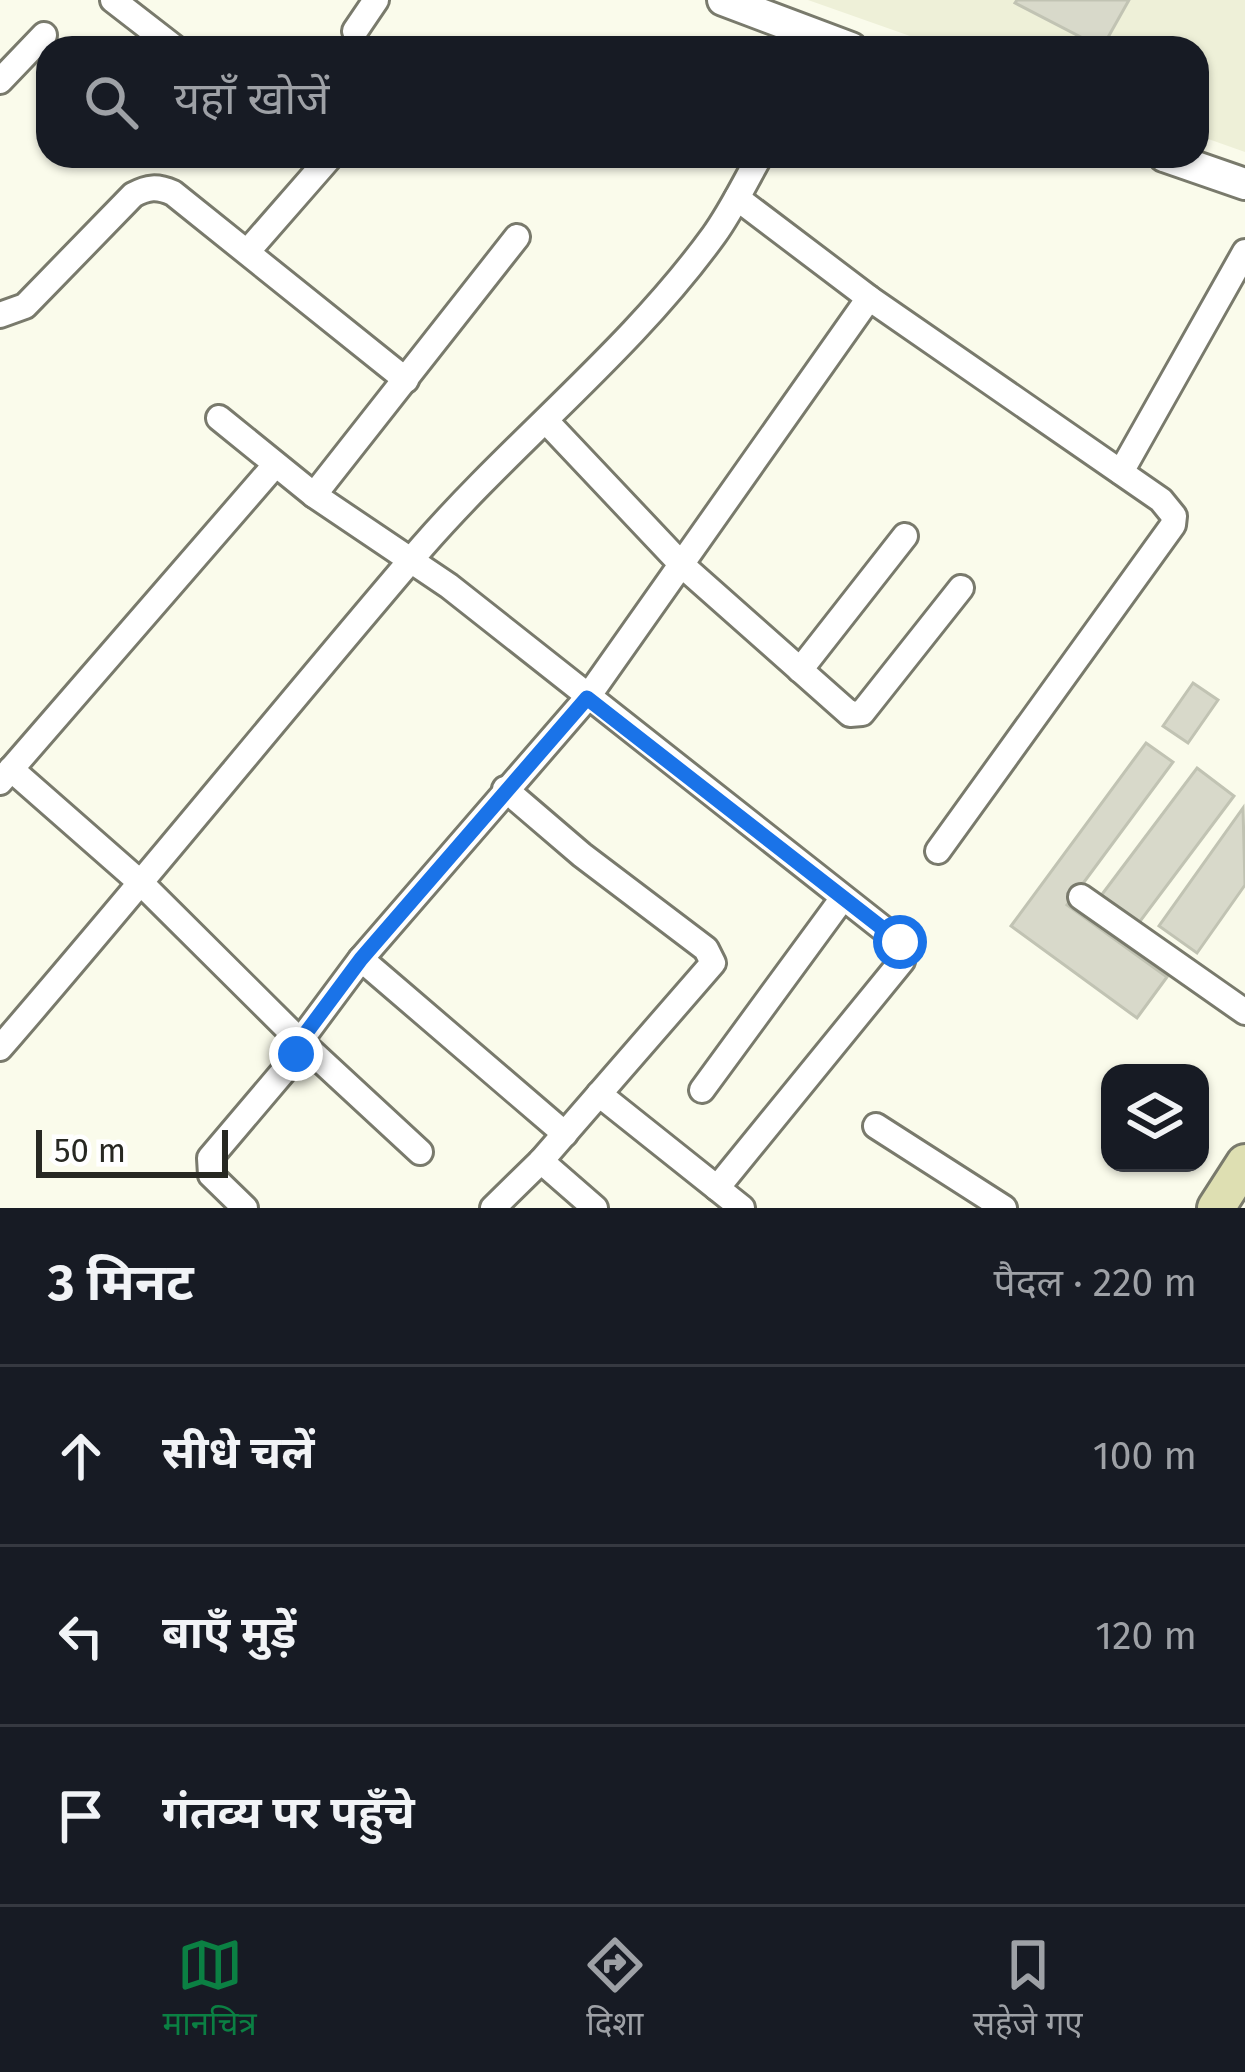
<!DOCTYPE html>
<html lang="hi">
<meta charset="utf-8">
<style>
:root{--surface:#171b24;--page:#242831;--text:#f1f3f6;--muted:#9ea1a6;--line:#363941;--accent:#0b8043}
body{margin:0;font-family:"Fira Sans","Noto Sans Devanagari",sans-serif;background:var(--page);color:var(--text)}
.controls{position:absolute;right:36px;bottom:36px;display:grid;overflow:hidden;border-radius:24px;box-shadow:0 3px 9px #0004}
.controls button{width:108px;height:108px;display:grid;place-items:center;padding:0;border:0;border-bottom:3px solid var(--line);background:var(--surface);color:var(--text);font:60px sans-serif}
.scale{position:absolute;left:36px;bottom:30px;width:192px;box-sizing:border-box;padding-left:12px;border:6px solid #272822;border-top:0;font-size:33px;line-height:42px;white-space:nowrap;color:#272822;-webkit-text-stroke:9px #fff;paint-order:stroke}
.stop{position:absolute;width:36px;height:36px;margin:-27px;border:9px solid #1a73e8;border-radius:50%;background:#fff}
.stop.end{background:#1a73e8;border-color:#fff;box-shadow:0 3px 12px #0008}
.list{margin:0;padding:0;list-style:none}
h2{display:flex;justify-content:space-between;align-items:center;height:156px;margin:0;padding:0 48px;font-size:51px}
h2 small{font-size:39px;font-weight:400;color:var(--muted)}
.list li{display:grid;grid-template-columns:78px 1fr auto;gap:36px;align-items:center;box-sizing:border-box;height:180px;padding:0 48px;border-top:3px solid var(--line)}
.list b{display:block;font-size:45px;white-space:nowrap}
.list em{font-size:39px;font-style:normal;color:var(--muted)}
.icon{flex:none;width:66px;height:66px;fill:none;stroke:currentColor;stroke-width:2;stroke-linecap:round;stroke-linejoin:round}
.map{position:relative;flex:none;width:1245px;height:1208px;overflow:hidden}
.search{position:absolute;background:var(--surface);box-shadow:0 3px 9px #0004;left:36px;right:36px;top:36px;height:132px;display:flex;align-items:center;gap:30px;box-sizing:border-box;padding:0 42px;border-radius:36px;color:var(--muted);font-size:45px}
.sheet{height:696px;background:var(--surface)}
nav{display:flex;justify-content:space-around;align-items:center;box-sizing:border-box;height:168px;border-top:3px solid var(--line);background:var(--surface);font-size:33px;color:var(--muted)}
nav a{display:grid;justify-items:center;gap:6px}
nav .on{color:var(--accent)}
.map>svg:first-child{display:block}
.built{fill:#eef0d8}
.building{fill:#d8d9ca;stroke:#c1c3b3;stroke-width:3}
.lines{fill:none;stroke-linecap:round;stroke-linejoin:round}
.minor-casing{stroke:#797a6c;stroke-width:30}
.tertiary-casing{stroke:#797a6c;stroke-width:36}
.secondary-casing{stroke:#797a6c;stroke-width:42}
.minor{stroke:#fff;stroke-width:24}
.tertiary{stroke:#fff;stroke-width:30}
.secondary{stroke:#dedfb2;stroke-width:36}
.route{stroke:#1a73e8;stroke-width:15}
</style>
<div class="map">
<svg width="1245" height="1208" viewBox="0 0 1245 1208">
<rect width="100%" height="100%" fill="#fafbeb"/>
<!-- built -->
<path class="built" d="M808,0H1245V152L1197,135V48H944Z"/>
<!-- building -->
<g class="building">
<path d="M1017,0H1129L1102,48L1015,3Z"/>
<path d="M1193,683L1218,700L1188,743L1163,726Z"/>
<path d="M1146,743L1173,762L1067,905L1167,977L1137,1018L1011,926Z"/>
<path d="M1197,768L1234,796L1138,924L1100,897Z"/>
<path d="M1243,808L1245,885L1197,953L1159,926Z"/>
</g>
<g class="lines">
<!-- minor casing -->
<g class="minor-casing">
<g id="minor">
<path d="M113,0L175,48"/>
<path d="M355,31L376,0"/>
<path d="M0,81L44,35"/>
<path d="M737,198L869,298L1161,500L1174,516L1173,525L938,851"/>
<path d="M248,251L331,156"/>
<path d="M0,315L25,306L133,195C148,187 157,186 173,193L406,380"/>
<path d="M219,418L314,495L517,237"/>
<path d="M546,421L683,566L850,714L862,713L961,588"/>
<path d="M1121,472L1245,252"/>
<path d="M314,495L449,586L900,942L904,953L902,961L717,1188"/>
<path d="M800,670L905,536"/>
<path d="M11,769L142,884L300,1041L420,1152"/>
<path d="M0,782L275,465"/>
<path d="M1081,897L1245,1012"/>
<path d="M361,959L565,1134"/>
<path d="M0,1048C143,883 280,713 422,547C516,439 630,351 714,235C732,210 745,182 760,156"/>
<path d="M702,1090L842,899"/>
<path d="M599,1094L742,1208"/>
<path d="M876,1126L1004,1208"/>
<path d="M541,1161L595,1208"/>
<path d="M245,1208L211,1175L210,1158L288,1066L300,1041L361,959L587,698L869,298"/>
<path d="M493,1208L541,1161L713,963L706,949L582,855L505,789"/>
</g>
</g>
<!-- tertiary casing -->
<g class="tertiary-casing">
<g id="tertiary">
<path d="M723,0L851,48"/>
<path d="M1164,156L1245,184"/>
</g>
</g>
<!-- secondary casing -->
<g class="secondary-casing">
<path id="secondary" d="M1216,1208L1245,1163"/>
</g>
<!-- minor -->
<use href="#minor" class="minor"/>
<!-- tertiary -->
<use href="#tertiary" class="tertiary"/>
<!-- secondary -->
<use href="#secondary" class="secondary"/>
</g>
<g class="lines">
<!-- route -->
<path class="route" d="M296,1054L300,1041L361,959L587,698L900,942"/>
</g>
</svg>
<div class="controls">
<button><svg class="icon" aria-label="layers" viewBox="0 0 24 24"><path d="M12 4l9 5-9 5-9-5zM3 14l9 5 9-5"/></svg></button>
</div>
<div class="scale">50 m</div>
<div class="stop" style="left:900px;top:942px"></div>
<div class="stop end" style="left:296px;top:1054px"></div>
<div class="search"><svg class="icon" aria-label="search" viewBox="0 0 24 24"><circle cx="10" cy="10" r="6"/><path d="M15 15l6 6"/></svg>यहाँ खोजें</div>
</div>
<section class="sheet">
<h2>3 मिनट<small>पैदल · 220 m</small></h2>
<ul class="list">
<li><svg class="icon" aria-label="ahead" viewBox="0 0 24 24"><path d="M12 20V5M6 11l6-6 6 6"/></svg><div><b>सीधे चलें</b></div><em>100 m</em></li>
<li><svg class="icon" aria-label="left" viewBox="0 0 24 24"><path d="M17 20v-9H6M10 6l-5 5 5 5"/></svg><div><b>बाएँ मुड़ें</b></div><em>120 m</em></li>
<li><svg class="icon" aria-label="arrive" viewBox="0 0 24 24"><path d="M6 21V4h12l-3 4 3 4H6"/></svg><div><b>गंतव्य पर पहुँचे</b></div></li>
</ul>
</section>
<nav>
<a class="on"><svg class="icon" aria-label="map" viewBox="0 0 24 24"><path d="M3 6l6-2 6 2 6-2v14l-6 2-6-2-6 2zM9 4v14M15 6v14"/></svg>मानचित्र</a>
<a><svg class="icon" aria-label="directions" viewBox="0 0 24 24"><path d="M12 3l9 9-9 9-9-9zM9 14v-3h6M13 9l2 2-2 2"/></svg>दिशा</a>
<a><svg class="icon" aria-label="saved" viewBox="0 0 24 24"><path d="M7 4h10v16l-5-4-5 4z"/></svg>सहेजे गए</a>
</nav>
